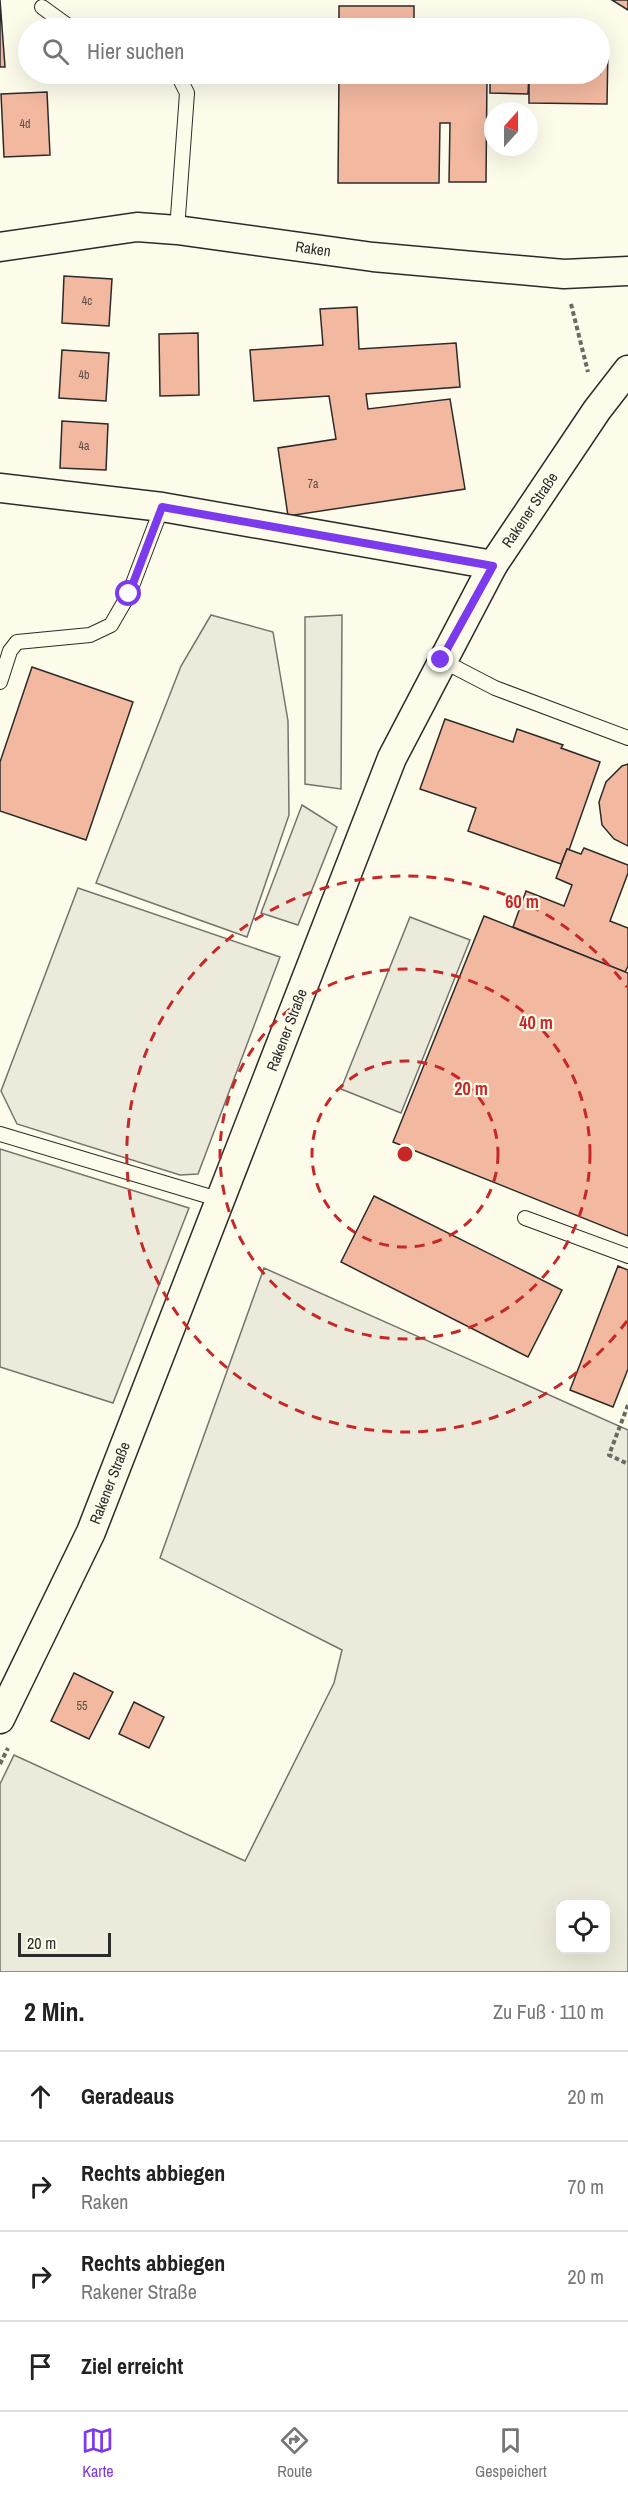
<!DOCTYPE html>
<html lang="de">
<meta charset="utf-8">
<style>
:root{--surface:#fff;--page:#f6f6f6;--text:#222;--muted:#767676;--line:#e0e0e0;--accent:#7c3aed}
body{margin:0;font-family:"Archivo Narrow",sans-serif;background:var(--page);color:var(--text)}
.controls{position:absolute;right:18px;bottom:18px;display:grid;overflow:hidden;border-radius:12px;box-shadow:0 6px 24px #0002}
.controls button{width:54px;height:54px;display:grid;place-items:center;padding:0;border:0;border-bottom:2px solid var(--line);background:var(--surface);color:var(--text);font:30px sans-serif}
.compass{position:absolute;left:484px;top:102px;width:54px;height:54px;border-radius:50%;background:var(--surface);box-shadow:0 6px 24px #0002;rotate:21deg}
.scale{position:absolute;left:18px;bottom:15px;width:93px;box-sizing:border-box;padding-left:6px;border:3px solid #2b2b2b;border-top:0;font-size:16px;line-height:21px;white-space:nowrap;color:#2b2b2b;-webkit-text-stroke:4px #fdfbea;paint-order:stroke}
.stop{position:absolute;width:18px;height:18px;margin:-14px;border:4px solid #7c3aed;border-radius:50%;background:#fff}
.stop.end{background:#7c3aed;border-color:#fff;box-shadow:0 2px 6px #0008}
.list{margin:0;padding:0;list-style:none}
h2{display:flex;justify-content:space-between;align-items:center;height:78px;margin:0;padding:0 24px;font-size:26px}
h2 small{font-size:20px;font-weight:400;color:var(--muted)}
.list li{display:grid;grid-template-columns:39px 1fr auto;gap:18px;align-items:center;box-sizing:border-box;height:90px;padding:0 24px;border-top:2px solid var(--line)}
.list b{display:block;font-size:22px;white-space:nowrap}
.list p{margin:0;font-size:20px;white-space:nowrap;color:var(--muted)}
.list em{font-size:20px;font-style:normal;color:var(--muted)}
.icon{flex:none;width:33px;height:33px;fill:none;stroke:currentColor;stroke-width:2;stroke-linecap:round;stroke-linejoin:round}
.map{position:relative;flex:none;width:628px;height:1972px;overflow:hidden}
.search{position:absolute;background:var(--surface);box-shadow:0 6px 24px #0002;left:18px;right:18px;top:18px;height:66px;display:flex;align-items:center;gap:15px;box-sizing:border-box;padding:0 21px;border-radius:33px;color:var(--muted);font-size:22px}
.sheet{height:438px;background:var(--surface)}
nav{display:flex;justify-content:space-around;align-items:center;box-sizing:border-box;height:84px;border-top:2px solid var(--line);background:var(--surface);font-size:16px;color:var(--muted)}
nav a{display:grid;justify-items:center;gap:3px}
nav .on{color:var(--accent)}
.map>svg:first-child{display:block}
.green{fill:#ecebdb;stroke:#74746e;stroke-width:1.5;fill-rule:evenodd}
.parking{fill:#eceadb;stroke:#74746e;stroke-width:1.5}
.building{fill:#f2b8a0;stroke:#2b2b2b;stroke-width:1.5}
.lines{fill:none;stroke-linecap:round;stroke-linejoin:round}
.service-casing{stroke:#2b2b2b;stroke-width:16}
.minor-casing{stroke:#2b2b2b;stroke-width:31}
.path{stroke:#6a6964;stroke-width:4;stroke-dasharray:4.5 3;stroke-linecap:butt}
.service{stroke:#fdfbea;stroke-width:14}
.minor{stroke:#fdfbea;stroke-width:28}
.route{stroke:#7c3aed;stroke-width:8}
.ring{fill:none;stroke:#c62828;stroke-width:3;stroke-dasharray:10 8}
.labels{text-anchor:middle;stroke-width:4.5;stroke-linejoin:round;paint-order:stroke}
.number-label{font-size:12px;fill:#5d4e48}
.street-label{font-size:15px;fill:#2b2b2b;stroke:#fdfbea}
.centre{fill:#c62828;stroke:#fdfbea;stroke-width:3}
.ring-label{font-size:18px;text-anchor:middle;font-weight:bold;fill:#c62828;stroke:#fdfbea;stroke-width:4.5;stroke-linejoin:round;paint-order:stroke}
</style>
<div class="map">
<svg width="628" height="1972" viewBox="0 0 628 1972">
<rect width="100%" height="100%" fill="#fdfbea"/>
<!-- green -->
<g class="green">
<path d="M211,615L273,632L288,721L289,815L247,937L96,883L181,666Z"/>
<path d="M78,888L280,957L198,1174L180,1175L17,1124L1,1091Z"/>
<path d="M410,917L470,940L401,1113L341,1089Z"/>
<path d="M0,1149L189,1208L113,1403L0,1367Z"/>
<path d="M264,1268L628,1430V1972H0V1784L14,1755L245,1861L334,1683L342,1650L160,1558ZM560,1904H606V1950H560Z"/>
</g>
<!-- parking -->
<g class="parking">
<path d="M342,615L341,789L305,784V617Z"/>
<path d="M302,805L337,827L298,925L261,913Z"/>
</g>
<!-- building -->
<g class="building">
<path d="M0,0L5,67H0Z"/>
<path d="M612,0H628V10Z"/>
<rect x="339" y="6" width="75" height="22"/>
<path d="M600,46H608L607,104L529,103V74H600Z"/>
<path d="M339,74L487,76L486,182H449L450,123H440L439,183H338Z"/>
<path d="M490,74H529L528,94L490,93Z"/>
<path d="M47,92L50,155L4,157L1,94Z"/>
<path d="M64,276L112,279L109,326L62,323Z"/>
<path d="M357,307L359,349L456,343L460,387L366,394L368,409L450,399L465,489L288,516L278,448L336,439L329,396L254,401L250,350L323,345L320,309Z"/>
<path d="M198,333L199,395L160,396L159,334Z"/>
<path d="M62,350L109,353L106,401L59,398Z"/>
<path d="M62,421L108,424L106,470L60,468Z"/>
<path d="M32,667L133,702L86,840L0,811V762Z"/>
<path d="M445,719L513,742L517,729L563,745L561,748L600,762L569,850L567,849L561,864L468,831L476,808L420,789Z"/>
<path d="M628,764V846L614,839L602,825L599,802L606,782L622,766Z"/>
<path d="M584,848L628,865V873L610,921L628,928V966L625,972L513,927L526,891L564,906L572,885L556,878L567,849L581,854Z"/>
<path d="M484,916L628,973V1236L393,1142Z"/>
<path d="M374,1196L562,1290L528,1357L341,1262Z"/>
<path d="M618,1266L628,1270V1369L613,1407L570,1390Z"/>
<path d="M74,1673L113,1692L89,1739L51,1721Z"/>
<path d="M134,1702L164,1717L149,1748L119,1734Z"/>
</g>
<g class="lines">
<!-- service casing -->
<g class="service-casing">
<g id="service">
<path d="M42,7L71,28"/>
<path d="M172,74L179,77L187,93L177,230"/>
<path d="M441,660L495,688L628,738"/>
<path d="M0,682L10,651L17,642L90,635L111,625L129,594L162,507"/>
<path d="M0,1134L221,1200"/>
<path d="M525,1218L628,1256"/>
</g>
</g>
<!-- minor casing -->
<g class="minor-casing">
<g id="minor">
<path d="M0,247L137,227L177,230L373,257L564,274L628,271"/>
<path d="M0,488L162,507L493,565"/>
<path d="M0,1719L91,1532L392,758L493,565L597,410L628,370"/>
</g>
</g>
<!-- path -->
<g class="path">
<path d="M571,304L588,372"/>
<path d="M628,1405L609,1455L628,1464"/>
<path d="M0,1764L8,1748"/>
</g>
<!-- service -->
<use href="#service" class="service"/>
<!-- minor -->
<use href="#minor" class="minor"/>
</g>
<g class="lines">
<!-- route -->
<path class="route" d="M129,594L162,507L493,566L441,660"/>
</g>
<!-- distance rings -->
<g class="ring">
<circle cx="405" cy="1154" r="93"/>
<circle cx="405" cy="1154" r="185"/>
<path d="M627 1321A278 278 0 1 1 627 987"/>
</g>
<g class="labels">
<!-- number labels -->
<g class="number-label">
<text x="25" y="128">4d</text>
<text x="87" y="305">4c</text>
<text x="84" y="379">4b</text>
<text x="84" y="450">4a</text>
<text x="313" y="488">7a</text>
<text x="82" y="1710">55</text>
</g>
<!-- street labels -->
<g class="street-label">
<text transform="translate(313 249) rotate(8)" y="5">Raken</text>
<text transform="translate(530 510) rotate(-56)" y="5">Rakener Straße</text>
<text transform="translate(287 1030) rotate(-69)" y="5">Rakener Straße</text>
<text transform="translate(110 1483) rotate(-69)" y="5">Rakener Straße</text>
</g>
</g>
<circle cx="405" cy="1154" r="9" class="centre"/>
<g class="ring-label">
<text x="522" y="908">60 m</text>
<text x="536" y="1029">40 m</text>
<text x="471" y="1095">20 m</text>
</g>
</svg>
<div class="controls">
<button><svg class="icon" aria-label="locate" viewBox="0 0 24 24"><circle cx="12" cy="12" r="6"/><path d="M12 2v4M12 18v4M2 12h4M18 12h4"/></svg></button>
</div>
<svg class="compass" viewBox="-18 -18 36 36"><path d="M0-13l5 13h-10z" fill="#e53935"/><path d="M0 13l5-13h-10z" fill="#767676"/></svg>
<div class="scale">20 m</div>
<div class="stop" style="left:129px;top:594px"></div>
<div class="stop end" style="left:441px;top:660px"></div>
<div class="search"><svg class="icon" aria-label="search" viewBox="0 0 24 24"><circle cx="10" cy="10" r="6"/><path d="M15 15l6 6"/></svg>Hier suchen</div>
</div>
<section class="sheet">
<h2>2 Min.<small>Zu Fuß · 110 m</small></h2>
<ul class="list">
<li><svg class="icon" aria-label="ahead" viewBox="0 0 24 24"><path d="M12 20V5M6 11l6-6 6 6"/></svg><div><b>Geradeaus</b></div><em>20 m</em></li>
<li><svg class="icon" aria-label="right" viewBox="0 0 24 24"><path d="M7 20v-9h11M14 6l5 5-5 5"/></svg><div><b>Rechts abbiegen</b><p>Raken</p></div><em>70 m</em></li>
<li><svg class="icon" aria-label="right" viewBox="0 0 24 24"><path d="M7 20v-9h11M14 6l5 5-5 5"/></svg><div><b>Rechts abbiegen</b><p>Rakener Straße</p></div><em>20 m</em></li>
<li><svg class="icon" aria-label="arrive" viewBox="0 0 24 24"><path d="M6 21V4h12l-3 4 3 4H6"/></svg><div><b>Ziel erreicht</b></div></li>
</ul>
</section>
<nav>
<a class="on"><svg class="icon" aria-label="map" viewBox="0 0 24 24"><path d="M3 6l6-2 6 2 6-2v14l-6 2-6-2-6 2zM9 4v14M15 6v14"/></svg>Karte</a>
<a><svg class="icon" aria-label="directions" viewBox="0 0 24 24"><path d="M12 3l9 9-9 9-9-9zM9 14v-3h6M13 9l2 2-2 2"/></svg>Route</a>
<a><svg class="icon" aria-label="saved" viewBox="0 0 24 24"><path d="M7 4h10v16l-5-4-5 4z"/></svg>Gespeichert</a>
</nav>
